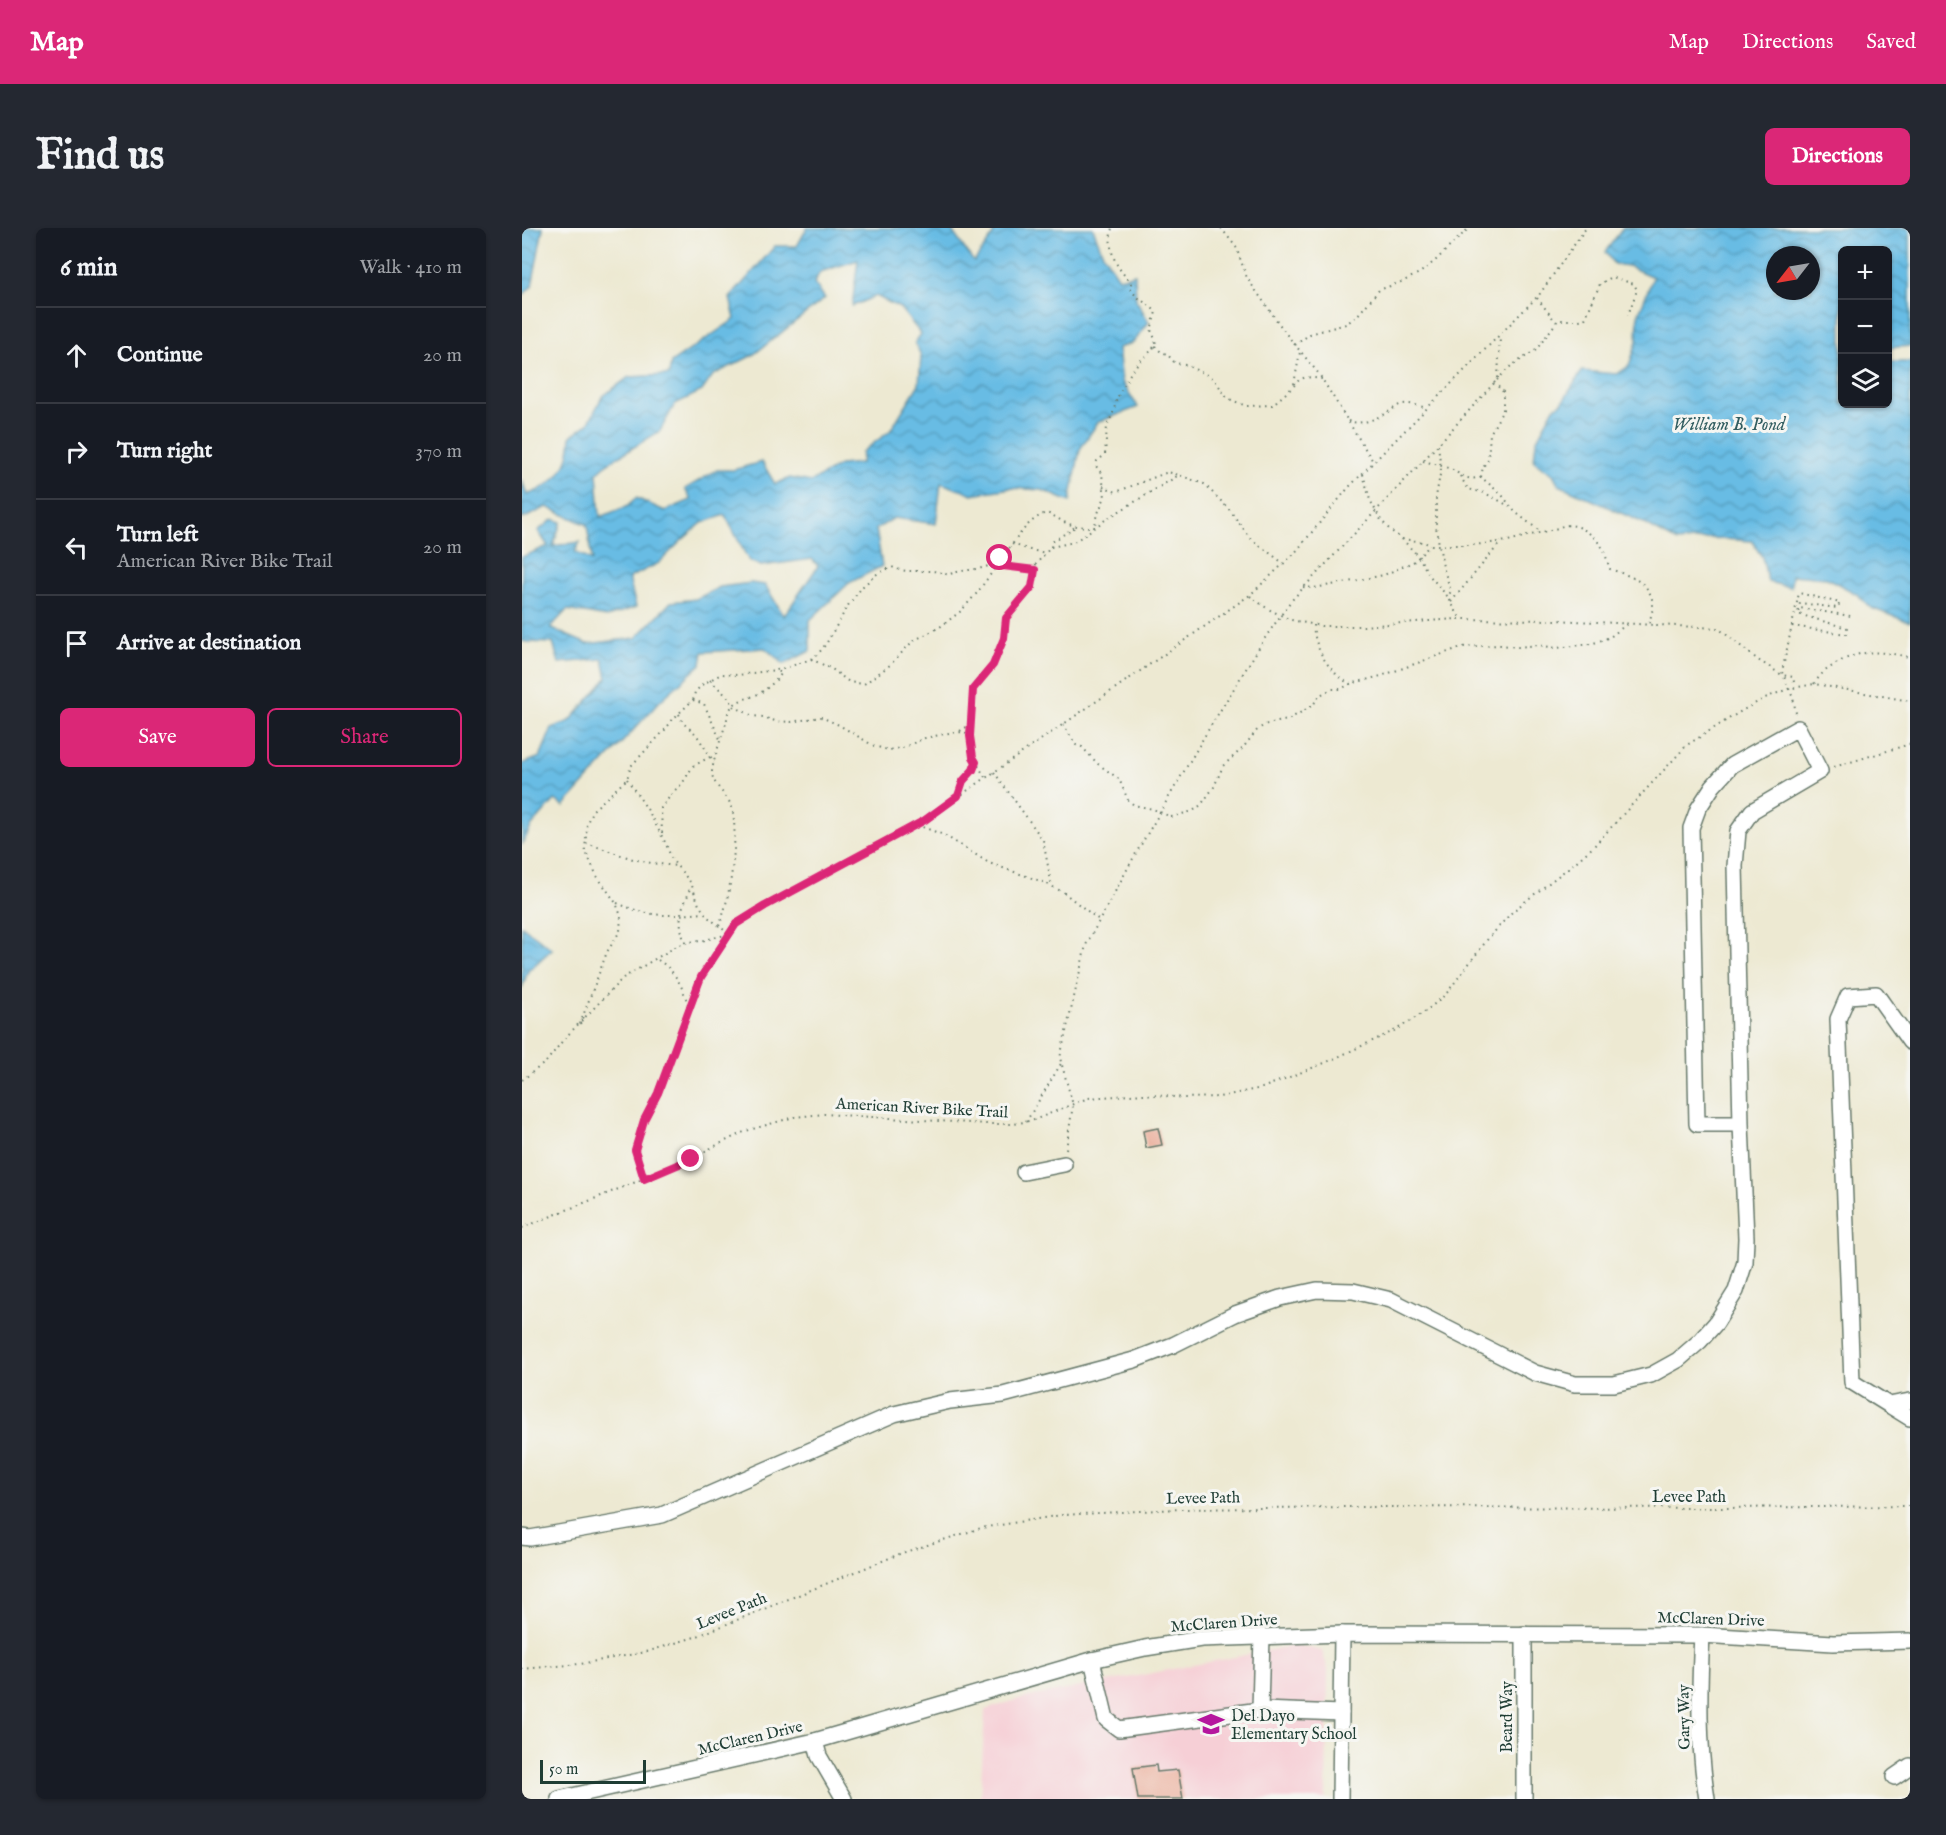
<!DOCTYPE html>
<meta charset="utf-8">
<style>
:root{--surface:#171b24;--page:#242831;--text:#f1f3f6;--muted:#9ea1a6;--line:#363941;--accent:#db2777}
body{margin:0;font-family:"IM FELL English",serif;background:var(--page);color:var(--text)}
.controls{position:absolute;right:18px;top:18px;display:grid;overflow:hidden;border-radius:9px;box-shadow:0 2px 4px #0004}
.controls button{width:54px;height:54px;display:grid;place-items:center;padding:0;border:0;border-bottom:2px solid var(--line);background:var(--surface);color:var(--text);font:30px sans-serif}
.compass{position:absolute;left:1244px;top:18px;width:54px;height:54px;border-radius:50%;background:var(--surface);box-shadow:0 2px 4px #0004;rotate:239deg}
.scale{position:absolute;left:18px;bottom:15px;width:106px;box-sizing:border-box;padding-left:6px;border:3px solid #1f3d34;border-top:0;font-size:16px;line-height:21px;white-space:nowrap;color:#1f3d34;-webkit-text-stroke:4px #f6f6f2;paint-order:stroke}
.stop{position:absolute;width:18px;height:18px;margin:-14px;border:4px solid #db2777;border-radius:50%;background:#fff}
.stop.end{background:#db2777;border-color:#fff;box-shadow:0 2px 6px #0008}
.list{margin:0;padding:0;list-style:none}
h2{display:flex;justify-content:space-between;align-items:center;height:78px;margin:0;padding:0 24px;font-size:26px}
h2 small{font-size:20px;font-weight:400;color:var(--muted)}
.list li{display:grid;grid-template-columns:39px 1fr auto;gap:18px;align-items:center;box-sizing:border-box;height:96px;padding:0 24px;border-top:2px solid var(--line)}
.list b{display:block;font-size:22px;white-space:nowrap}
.list p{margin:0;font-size:20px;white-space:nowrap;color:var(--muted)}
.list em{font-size:20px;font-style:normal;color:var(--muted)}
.actions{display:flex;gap:12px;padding:18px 24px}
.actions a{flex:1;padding:14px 0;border:2px solid var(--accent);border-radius:9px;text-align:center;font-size:21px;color:var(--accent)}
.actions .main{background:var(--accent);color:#fff}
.icon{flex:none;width:33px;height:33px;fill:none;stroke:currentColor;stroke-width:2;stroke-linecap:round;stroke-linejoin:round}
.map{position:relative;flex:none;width:1388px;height:1571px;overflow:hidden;border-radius:9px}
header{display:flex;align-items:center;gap:36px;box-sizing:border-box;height:84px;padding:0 30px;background:var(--accent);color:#fff}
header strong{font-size:28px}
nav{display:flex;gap:33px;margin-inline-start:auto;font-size:21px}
.intro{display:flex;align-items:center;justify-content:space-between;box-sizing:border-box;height:144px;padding:0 36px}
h1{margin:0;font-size:42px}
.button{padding:15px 27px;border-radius:9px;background:var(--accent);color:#fff;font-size:21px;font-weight:700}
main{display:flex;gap:36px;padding:0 36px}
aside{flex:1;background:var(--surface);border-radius:9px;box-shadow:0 2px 4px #0004}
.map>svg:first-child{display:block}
.built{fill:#f6cfd6}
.water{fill:url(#water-waves);stroke:#437c8c;stroke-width:1.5;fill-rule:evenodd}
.building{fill:#eaaa97}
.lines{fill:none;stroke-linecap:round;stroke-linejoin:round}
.minor-casing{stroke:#67796b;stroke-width:18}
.path{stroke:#67796b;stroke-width:2;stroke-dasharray:1.5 4.5;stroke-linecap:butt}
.minor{stroke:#fff;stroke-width:15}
.route{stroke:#db2777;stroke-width:8}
.labels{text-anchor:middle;stroke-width:6;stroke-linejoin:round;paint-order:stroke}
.street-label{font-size:16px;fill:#1f3d34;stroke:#f6f6f2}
.poi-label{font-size:16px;fill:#1f3d34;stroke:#f6f6f2;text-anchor:start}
.water-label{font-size:18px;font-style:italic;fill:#315d60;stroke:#f6f6f2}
</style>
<header>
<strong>Map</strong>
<nav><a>Map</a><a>Directions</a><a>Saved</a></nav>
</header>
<div class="intro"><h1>Find us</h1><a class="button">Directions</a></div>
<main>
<aside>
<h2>6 min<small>Walk · 410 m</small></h2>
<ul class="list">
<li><svg class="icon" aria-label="ahead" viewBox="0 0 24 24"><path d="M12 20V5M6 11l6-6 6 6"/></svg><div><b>Continue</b></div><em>20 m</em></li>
<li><svg class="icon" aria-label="right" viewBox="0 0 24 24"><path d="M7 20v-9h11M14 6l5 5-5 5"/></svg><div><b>Turn right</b></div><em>370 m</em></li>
<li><svg class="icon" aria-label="left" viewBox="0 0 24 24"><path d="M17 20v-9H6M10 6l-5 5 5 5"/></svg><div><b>Turn left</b><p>American River Bike Trail</p></div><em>20 m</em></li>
<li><svg class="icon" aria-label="arrive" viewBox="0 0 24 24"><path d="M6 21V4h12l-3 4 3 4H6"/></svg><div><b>Arrive at destination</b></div></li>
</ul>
<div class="actions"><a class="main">Save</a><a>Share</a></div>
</aside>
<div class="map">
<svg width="1388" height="1571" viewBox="0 0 1388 1571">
<defs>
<pattern id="water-waves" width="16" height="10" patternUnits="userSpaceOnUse" patternTransform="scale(1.5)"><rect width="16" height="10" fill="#67bce4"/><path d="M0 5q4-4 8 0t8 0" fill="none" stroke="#549aba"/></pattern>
</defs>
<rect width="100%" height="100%" fill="#f6f6f2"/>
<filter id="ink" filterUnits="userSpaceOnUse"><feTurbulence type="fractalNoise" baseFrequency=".0167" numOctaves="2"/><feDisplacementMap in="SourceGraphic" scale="12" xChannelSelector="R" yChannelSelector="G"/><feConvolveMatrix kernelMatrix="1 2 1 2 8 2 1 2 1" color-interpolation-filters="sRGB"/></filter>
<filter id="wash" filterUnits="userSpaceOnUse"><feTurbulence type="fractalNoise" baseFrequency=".008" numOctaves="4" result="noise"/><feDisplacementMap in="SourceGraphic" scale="24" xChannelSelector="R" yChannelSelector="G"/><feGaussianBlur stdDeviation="1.35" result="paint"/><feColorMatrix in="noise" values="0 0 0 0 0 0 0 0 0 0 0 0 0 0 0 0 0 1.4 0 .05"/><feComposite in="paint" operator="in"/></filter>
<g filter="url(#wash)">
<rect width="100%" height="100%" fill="#ede9d2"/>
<!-- built -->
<path class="built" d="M775,1417L800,1423L806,1442L804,1571H458L463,1482L497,1471Z"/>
<!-- water -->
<g class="water">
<path d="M0,0H21L10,58L0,68Z"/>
<path d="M285,0H428L452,34L471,7L473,0H571L581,26L597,50L613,46L614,72L627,94L612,114L596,120L600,154L616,179L576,194L558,221L548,274L520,262L489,260L450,266L419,255L414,296L372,290L354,301L360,338L327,355L288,392V423L262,436L243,420L181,424L179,436L138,473L42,578L33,572L9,599L0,617V536L18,529L30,500L48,493L85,450L81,431L37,435L31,415L4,414L0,413V329L26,318L16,303L31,291L39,294L31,318L58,314L53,324L70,333L65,297L25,279L0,291V252L5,267C35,256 48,240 49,208L66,196L80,169L107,149L147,147L149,135L213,91L208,70L253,18H275ZM336,32L330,78L354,68L378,80L399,106L393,114L399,128L397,156L368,203L340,224L339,235L318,237L289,254L268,250L253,256L240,234L211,242H195L163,261L169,272L143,283L114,270L106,278L78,289L75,245L86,235L138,203L153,176L180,163L191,147L231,127L303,70L292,55L298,44ZM203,287L227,333L239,338L290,331L296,338L262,388L243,357L229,355L198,359L174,371L149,374L114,410L65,416L28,400L45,382L85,389L114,379L107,350L137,335L159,313L180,295Z"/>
<path d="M1101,0H1388V118L1366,120V22H1320V176H1366V134H1388V394L1349,380L1335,366L1305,350L1270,347L1269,359L1246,354L1240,329L1230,313L1188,310L1155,314L1119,294L1037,257L1031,246L1012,233L1014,213L1032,180L1040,175L1060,143L1095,146L1107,138L1115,114L1116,88L1131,49L1106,38L1092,36L1083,24ZM1253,27H1289V63H1253Z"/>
<path d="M0,698L30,721L6,743L0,760Z"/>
</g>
<g id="blocks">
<!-- building -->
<g class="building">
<path d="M636,900L640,917L624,920L621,903Z"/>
<path d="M634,1537L635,1544L656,1542L661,1571H616L611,1540Z"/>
</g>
</g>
</g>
<g filter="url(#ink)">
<use href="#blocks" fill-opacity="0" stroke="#67796b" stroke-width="1.5"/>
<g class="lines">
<!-- minor casing -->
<g class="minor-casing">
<g id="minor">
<path d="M1388,814L1354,766L1326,768L1316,791L1330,1154L1367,1177L1388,1173"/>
<path d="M502,944L542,936"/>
<path d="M1367,1177L1388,1190"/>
<path d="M0,1309L8,1310L140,1287L372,1186L428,1173L481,1167L612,1132L651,1117L713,1086L758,1070L795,1062L831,1063L869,1072L1013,1145L1053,1156H1092L1129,1147L1156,1132L1178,1113L1194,1095L1214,1063L1223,1034L1224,1010L1219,896L1213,638L1216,603L1230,583L1298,543L1276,500L1210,537L1191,558L1176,581L1169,600L1175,896H1219"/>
<path d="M1002,1406V1571"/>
<path d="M1180,1407C1177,1462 1176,1516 1185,1571"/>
<path d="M570,1432L584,1491L597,1501L738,1482L819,1485"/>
<path d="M738,1482L740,1408"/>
<path d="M293,1513L297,1528L322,1571"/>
<path d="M1372,1549L1388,1538"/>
<path d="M37,1571L293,1513L570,1432L623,1420L679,1411L820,1406L1180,1407L1311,1415L1388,1413"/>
<path d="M818,1571L820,1406"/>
</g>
</g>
<!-- path -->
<g class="path">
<path d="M699,0L714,19L725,50L765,107L797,146L852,235"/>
<path d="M1015,70L1034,94"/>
<path d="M773,117L788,106L824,96L835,88L857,62L882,53L899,44L913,33L947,0"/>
<path d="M633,118L639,124L645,126L653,135L664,137L687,148L693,152L705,170L724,178L750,177L770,160L777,152L784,149L800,151"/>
<path d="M976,150L978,109"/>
<path d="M972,154L981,164V182L968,206L966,231L961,239L959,249L980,267L993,284L1019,304"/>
<path d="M772,156L778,124"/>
<path d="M826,193C841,198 855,190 868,183C872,180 876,177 881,176C889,175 897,178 905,180"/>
<path d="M916,217L919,241L914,269V299L921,339L929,363L926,369"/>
<path d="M901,233C909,235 918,237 926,240C939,245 943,254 959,249"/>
<path d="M841,246L848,272L859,292L868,302L880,311L897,329L907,347L926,369L938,390"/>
<path d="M938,248L946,261L963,265L989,279"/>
<path d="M581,258L594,264L646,244L657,247"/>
<path d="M880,311L902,314L908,317H951L986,313L1036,300C1053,291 1070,305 1080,319C1084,325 1085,334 1088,341C1107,348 1129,353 1131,377C1131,383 1128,390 1127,397"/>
<path d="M490,316L508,322L524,325"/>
<path d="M529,319L530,314L553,299"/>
<path d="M476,336L513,342"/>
<path d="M781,359L791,360L821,355L862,347L893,333L908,317"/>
<path d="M728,368L746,381L769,392L799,398H841L934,391L1033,392L1196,400L1236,432L1260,447L1271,449L1273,459"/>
<path d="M929,374L979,314"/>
<path d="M791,397C793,421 806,444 828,456L859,448L940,419L978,417L996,419L1017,417L1034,420L1069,416L1088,409L1105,396"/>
<path d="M1270,398L1324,406L1325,400L1276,386L1277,380L1329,388"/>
<path d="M289,431L310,441L327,454L342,456L368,437L391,413L418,399L439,383L455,365L476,336"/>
<path d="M188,452L208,471L211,478L231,488L241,489L253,493L269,494L299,489L317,497L352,518L366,522L380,520L403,510L427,505L441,504L448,508"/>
<path d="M1292,456C1301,443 1304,442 1317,434C1343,420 1360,424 1388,429"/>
<path d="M171,472L182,476L198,511"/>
<path d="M1274,485L1271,470L1260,444L1277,365L1318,375L1315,380L1278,375L1277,380"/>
<path d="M157,486L161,495L174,506L192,534"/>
<path d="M541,496L554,517L560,519L576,536L597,551L606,572L612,577L631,581L649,589L671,583L679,577L692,559L701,538L720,521L736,501L745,496L766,492L791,477L798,467L810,461H819L828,456"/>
<path d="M438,503L448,497"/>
<path d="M1312,539L1388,516"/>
<path d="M472,544L521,612L530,659"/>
<path d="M463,549L451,529L448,510L451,461L471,437L482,410L485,390L510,359L514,336L529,319L552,314L586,290L657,247L682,256L706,280L729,311L761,335"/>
<path d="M105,551L127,584L144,616L150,632L169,655L177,677L186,689L207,706"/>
<path d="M437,568C441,552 449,548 454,534"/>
<path d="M395,597L422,607L467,635L521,654L541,664L577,692"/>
<path d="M140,605L139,580L152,563L160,556L171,538L188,529"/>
<path d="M64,615L111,631L129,635L154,638"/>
<path d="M95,675C130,690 145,688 182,685"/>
<path d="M197,698C208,674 218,602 209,577C204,566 192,558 190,546C189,538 200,508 203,498C205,494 205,489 206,485C212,471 224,472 236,466C244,462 254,453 260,445L253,442"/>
<path d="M163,715C159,704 157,692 160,681C163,672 167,668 168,658"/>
<path d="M136,732C154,743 162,761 167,781"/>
<path d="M58,796L85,724L98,703L99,688L94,675L75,648L63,622L65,595L70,583L105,551L109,538L142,503L152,490L171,472L173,464L181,456L199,446L216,447L261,441L289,431L296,426L304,416L327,376L341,358L356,345L370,339C387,348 408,338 426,347C440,340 458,344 472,335C492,322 498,295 524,285C531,287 536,291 542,294C552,299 563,299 574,299L573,292L583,269L580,246L574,238L575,233L583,227L585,198L591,185L595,170L608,146L616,135L631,121L634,113L629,102L634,84C626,75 614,71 608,60L609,56L608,53C593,39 585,20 590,0"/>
<path d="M0,852L24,834L42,811L101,750L155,718L166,714L179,713L207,706"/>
<path d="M504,894L540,834"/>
<path d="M544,921L551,877L538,830L564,717L613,627L685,504L743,410L768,374L901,233L974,153L989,138L1014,122L1036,92H1057L1063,91L1078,56L1090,49L1112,56L1115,62L1106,87"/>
<path d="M122,951L113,922L122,892L136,865L179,749L214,696L243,678L403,592L728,367L772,326L827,259L1017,67L1064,0"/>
<path d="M0,1000L146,941L224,903L272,889L302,886L465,896H492L512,892L566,870L622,866L663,870L697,869L740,860L805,834L844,816L874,802L904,783L924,766L965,712L991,683L1050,637L1071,619L1165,517L1221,482L1243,470L1266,461L1292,456L1388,473"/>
<path d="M0,1441L58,1436L124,1424L173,1409L380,1325L459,1300L540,1287L657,1281L829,1279L1200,1280L1388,1278"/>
</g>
<!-- minor -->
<use href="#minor" class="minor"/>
</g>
</g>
<g class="lines" filter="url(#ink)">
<!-- route -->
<path class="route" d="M169,931L122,951L113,922L122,892L136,865L179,749L214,696L243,678L403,592L436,568L441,553L451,542L454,534L451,529L448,508L451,461L471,437L482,410L484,390L510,359L513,342L481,338L473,335L478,330"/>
</g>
<!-- icons -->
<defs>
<g id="school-bare" transform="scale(2.07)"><path d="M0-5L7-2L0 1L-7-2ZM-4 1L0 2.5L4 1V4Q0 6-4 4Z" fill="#b5179e" stroke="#f6f6f2" stroke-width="2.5" paint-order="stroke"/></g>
</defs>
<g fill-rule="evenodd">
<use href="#school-bare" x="689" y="1496"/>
</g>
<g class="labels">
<!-- street labels -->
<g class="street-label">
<text transform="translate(400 879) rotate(3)" y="6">American River Bike Trail</text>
<text x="1167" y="1274">Levee Path</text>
<text transform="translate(681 1269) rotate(-1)" y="6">Levee Path</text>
<text transform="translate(209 1382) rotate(-22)" y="6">Levee Path</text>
<text transform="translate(1189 1390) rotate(2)" y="6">McClaren Drive</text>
<text transform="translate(702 1394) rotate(-4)" y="6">McClaren Drive</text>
<text transform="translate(984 1489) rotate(-90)" y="6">Beard Way</text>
<text transform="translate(1161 1489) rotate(-91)" y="6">Gary Way</text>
<text transform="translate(228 1509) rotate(-13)" y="6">McClaren Drive</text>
</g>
<!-- poi labels -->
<g class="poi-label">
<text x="709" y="1493">Del Dayo<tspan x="709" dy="18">Elementary School</tspan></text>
</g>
<!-- water labels -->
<g class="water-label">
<text x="1207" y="202">William B. Pond</text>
</g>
</g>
</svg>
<div class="controls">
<button>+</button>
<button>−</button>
<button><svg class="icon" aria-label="layers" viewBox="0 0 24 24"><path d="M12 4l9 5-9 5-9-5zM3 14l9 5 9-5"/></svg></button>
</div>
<svg class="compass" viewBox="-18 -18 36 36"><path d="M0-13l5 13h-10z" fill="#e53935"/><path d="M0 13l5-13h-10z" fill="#9ea1a6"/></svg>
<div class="scale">50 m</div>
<div class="stop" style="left:478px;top:330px"></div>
<div class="stop end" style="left:169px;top:931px"></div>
</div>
</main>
